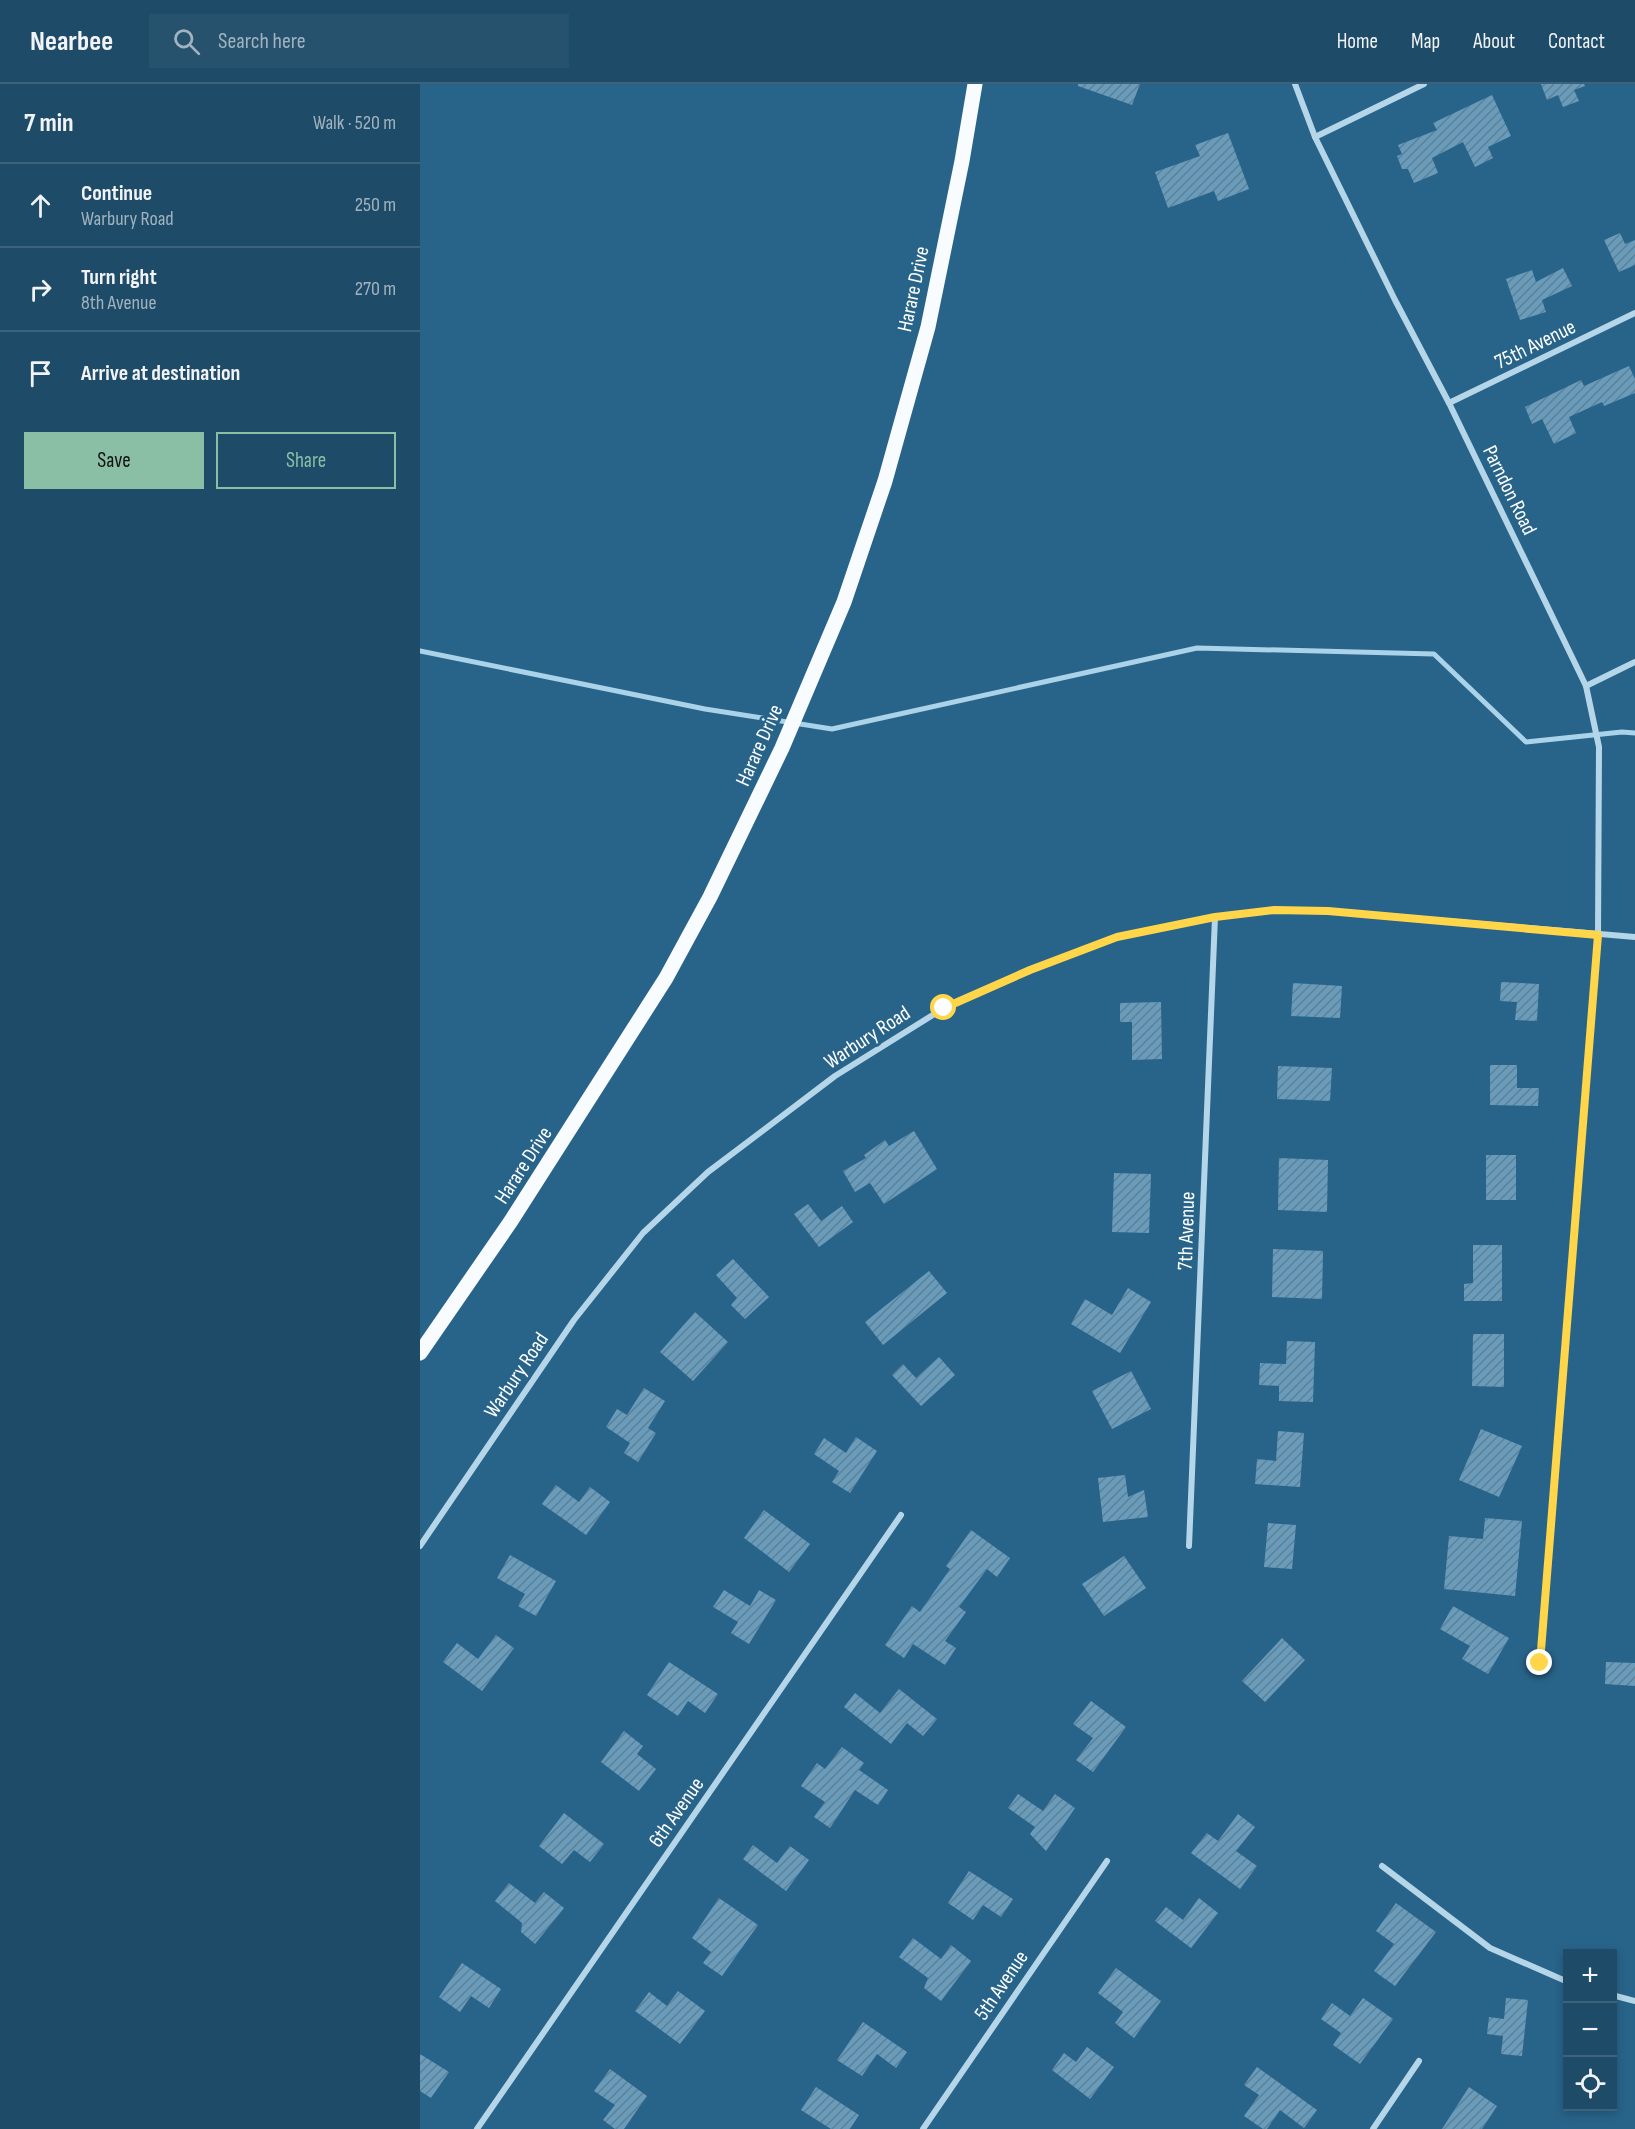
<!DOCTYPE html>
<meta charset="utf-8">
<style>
:root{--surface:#1e4b67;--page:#26526d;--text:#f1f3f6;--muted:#a1b3c0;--line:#3c637b;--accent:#8abfa5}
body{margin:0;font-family:"Sofia Sans Condensed",sans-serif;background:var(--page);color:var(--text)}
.controls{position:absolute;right:18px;bottom:18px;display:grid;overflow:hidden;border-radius:0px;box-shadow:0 3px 9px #0003}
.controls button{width:54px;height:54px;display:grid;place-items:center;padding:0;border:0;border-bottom:2px solid var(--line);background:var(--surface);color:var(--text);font:30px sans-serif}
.stop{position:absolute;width:18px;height:18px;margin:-14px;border:4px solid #ffd54a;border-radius:50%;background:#fff}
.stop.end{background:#ffd54a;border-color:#fff;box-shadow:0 2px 6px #0008}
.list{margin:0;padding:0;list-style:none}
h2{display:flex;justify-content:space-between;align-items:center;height:78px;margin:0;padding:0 24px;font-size:26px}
h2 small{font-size:20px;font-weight:400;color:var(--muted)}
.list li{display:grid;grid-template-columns:39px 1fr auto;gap:18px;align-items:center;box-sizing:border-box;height:84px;padding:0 24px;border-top:2px solid var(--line)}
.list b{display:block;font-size:22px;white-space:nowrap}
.list p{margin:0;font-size:20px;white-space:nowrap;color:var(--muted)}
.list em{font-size:20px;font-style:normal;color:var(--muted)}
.actions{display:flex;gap:12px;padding:18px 24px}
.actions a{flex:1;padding:14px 0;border:2px solid var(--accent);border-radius:0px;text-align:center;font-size:21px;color:var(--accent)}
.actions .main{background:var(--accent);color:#111}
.icon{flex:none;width:33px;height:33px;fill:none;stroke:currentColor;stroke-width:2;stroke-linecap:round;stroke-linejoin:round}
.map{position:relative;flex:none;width:1215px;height:2045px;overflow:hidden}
header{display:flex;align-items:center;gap:36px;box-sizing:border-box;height:84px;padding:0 30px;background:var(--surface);border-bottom:2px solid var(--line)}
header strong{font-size:28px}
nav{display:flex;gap:33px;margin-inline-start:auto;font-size:21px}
.search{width:420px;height:54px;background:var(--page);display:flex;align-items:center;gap:15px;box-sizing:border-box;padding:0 21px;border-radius:0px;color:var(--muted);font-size:22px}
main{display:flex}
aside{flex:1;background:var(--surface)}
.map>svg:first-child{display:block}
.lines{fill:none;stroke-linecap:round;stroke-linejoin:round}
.stream{stroke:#aad3e9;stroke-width:5}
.building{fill:url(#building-hatch)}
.minor{stroke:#b5d6e9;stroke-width:6}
.primary{stroke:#f8fcfe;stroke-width:15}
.route{stroke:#ffd54a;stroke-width:8}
.labels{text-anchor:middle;stroke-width:6;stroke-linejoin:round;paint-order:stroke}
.street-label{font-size:21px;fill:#fff;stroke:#286489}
</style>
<header>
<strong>Nearbee</strong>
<div class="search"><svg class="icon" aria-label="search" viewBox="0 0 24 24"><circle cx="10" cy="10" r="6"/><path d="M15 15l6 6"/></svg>Search here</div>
<nav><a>Home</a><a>Map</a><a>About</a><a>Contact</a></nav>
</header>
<main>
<aside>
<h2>7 min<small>Walk · 520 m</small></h2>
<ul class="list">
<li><svg class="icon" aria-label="ahead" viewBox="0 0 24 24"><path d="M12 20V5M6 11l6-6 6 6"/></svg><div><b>Continue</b><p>Warbury Road</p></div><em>250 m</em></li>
<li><svg class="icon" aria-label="right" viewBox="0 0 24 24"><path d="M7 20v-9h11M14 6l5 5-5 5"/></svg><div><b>Turn right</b><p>8th Avenue</p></div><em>270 m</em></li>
<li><svg class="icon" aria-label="arrive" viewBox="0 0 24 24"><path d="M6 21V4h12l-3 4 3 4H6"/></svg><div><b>Arrive at destination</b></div></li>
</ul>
<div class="actions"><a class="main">Save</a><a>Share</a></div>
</aside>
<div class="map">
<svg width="1215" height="2045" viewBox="0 0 1215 2045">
<defs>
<pattern id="building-hatch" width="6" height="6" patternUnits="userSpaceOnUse" patternTransform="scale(1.5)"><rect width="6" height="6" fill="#699cbb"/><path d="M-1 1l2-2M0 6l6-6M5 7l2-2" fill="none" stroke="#5f8094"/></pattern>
</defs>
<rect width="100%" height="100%" fill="#286489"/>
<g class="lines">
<!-- stream -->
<path class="stream" d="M0,567L285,625L412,645L777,564L1014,570L1106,658L1202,648L1215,649"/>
</g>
<!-- building -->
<g class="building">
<path d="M658,0H720L712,21L658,2Z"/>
<path d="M1121,0H1164L1165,2L1154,6L1159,17L1143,23L1138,11L1127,16Z"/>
<path d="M1072,11L1091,52L1068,63L1073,74L1055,83L1043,58L1012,74L1018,89L994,99L988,85H982L977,72L982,70L978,61L1017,46L1013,39Z"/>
<path d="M808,49L829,105L798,117L794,107L748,124L735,88L780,72L775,61Z"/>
<path d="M1200,149L1205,160L1215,156V181L1199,188L1184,156Z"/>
<path d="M1143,184L1152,202L1122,216L1126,228L1100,236L1086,195L1112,186L1116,198Z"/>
<path d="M1209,282L1215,295V309L1184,322L1182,318L1149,333L1156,349L1134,360L1122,335L1112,340L1105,323L1161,296L1164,302Z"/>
<path d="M1081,898L1119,900L1117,937L1095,936L1097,918L1080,917Z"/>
<path d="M873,899L922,902L920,934L871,932Z"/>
<path d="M741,918L742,975L712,976V938H700V919Z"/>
<path d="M1070,981H1097V1004H1119L1118,1022L1070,1021Z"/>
<path d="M858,982L912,984L910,1017L857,1015Z"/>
<path d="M494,1047L517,1085L464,1120L450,1099L435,1108L423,1087L446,1074L444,1071L465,1056L469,1062Z"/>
<rect x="1066" y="1071" width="30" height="45"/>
<path d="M859,1074L908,1076L907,1128L858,1126Z"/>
<path d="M694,1089L731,1090L729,1149L692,1148Z"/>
<path d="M388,1120L401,1137L422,1122L433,1138L399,1163L374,1130Z"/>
<path d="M1053,1161H1082V1217H1044V1200L1053,1199Z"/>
<path d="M853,1165L903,1167L902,1215L852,1213Z"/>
<path d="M313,1175L349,1213L325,1235L311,1221L317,1214L296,1191Z"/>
<path d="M509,1187L527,1209L463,1261L445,1238Z"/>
<path d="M708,1204L731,1218L700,1269L651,1240L665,1215L692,1231Z"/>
<path d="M275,1228L308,1258L273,1297L240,1268Z"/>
<path d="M1053,1250H1084V1303L1052,1302Z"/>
<path d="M867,1257L895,1258L893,1318L859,1317V1302L839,1301L840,1279L866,1280Z"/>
<path d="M519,1273L535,1291L501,1322L472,1291L483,1280L496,1294Z"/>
<path d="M711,1287L731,1325L692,1345L672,1307Z"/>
<path d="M224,1304L245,1317L228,1344L236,1349L218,1378L204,1369L210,1359L186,1343L197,1325L207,1331Z"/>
<path d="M1061,1345L1102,1362L1079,1413L1039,1396Z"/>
<path d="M858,1347L884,1349L880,1403L835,1400L837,1375L856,1377Z"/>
<path d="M436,1353L457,1367L430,1409L412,1398L419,1387L394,1370L404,1354L426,1369Z"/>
<path d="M705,1391L708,1413L724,1406L728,1433L683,1438L678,1394Z"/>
<path d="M136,1401L159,1418L170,1403L190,1418L166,1451L122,1420Z"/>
<path d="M344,1426L390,1460L369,1488L324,1454Z"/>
<path d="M1065,1434L1102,1437L1095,1512L1024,1505L1029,1452L1063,1455Z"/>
<path d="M848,1439L876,1441L872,1485L844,1483Z"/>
<path d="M551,1446L590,1474L577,1493L567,1485L539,1523L546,1528L525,1557L536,1564L525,1581L493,1560L484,1574L465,1561L492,1522L500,1528L530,1485L526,1482Z"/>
<path d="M90,1471L136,1497L116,1532L98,1522L105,1510L77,1494Z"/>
<path d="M704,1472L726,1504L684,1532L662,1500Z"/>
<path d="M304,1506L330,1522L339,1506L356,1516L329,1560L311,1549L318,1538L293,1523Z"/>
<path d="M1033,1522L1089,1554L1068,1590L1042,1575L1050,1562L1020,1545Z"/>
<path d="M76,1551L94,1564L62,1607L23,1578L37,1559L58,1575Z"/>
<path d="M862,1554L885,1576L845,1618L822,1597Z"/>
<path d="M249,1578L298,1610L285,1629L268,1617L258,1632L227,1611Z"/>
<path d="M1186,1578L1215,1579V1602L1185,1600Z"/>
<path d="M479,1605L517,1635L503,1652L487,1639L471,1660L424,1623L435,1609L460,1629Z"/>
<path d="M671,1617L706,1643L673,1688L656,1676L673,1654L653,1640Z"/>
<path d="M204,1647L223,1662L217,1670L236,1685L219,1707L181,1678Z"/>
<path d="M422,1663L444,1679L439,1686L468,1706L458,1721L435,1706L410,1744L394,1733L405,1718L381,1702L397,1679L405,1685Z"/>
<path d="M598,1710L623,1727L635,1710L655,1724L626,1767L610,1750L615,1743L588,1724Z"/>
<path d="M144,1729L184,1760L170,1778L154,1766L142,1780L119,1762Z"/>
<path d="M818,1730L835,1743L816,1767L837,1782L820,1805L771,1769L787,1749L798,1757Z"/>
<path d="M333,1761L357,1779L370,1762L389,1776L366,1807L323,1775Z"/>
<path d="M549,1787L593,1815L581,1833L563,1821L553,1836L528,1819Z"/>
<path d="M89,1799L115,1819L124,1808L144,1824L115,1860L101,1848L102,1839L75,1817Z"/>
<path d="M299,1814L338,1841L302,1892L283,1879L291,1868L272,1854Z"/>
<path d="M779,1814L798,1829L771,1864L735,1837L746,1823L763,1836Z"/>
<path d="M976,1819L1016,1848L975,1902L954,1887L974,1860L956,1847Z"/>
<path d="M493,1854L521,1875L531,1861L551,1877L521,1917L504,1904L508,1894L479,1873Z"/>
<path d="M42,1879L81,1905L69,1924L51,1912L40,1928L19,1913Z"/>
<path d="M696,1884L741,1917L714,1954L695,1939L703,1928L678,1909Z"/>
<path d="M258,1907L285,1927L260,1960L215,1927L229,1908L247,1922Z"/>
<path d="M943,1914L973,1935L940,1980L913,1961L921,1949L901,1935L912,1919L930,1932Z"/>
<path d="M1086,1914L1108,1916L1102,1972L1081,1970L1083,1952L1067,1950L1069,1933L1084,1935Z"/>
<path d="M443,1938L487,1968L476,1984L457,1970L442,1992L417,1976Z"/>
<path d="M667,1963L694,1983L670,2015L632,1986L644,1969L656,1978Z"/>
<path d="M0,1970L29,1988L11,2014L0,2007Z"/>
<path d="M837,1983L897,2026L884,2044L860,2026L847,2045H843L824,2032L839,2011L824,2001Z"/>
<path d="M190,1985L227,2012L204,2045H195L183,2036L195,2021L174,2007Z"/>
<path d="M396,2003L439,2031L430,2045H411L381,2026Z"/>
<path d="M1049,2003L1077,2022L1062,2045H1022Z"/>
</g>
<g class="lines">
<!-- minor -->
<g class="minor">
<path d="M875,0L895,53L975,216L1029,319L1166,602L1179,663L1178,851L1120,1579"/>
<path d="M895,53L1004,0"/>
<path d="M1029,319L1215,229"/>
<path d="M1166,602L1215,578"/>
<path d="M0,1462L154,1236L223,1149L288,1088L415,992L524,924L610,886L697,853L795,833L854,826L908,827L1215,853"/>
<path d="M769,1462L795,833"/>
<path d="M962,1782L1070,1864L1148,1898"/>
<path d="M1192,1911L1215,1917"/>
<path d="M57,2045L481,1431"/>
<path d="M503,2045L687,1777"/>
<path d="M953,2045L999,1977"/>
</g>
<!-- primary -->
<path class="primary" d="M0,1269L91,1137L246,894L290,813L362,664L424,518L465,397L508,243L542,77L555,0"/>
</g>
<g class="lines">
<!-- route -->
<path class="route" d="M524,924L610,886L697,853L795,833L854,826L908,827L1178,851L1120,1579"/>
</g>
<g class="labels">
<!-- street labels -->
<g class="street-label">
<text transform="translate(493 205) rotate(-78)" y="7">Harare Drive</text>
<text transform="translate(1115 260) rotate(-26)" y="7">75th Avenue</text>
<text transform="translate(1090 406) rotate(64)" y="7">Parndon Road</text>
<text transform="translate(339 661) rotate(-66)" y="7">Harare Drive</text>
<text transform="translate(447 953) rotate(-33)" y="7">Warbury Road</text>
<text transform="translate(103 1081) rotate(-57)" y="7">Harare Drive</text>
<text transform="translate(766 1147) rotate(-88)" y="7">7th Avenue</text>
<text transform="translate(96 1291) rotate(-56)" y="7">Warbury Road</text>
<text transform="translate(256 1728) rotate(-55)" y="7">6th Avenue</text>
<text transform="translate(581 1901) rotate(-56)" y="7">5th Avenue</text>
</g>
</g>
</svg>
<div class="controls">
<button>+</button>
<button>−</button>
<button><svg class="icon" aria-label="locate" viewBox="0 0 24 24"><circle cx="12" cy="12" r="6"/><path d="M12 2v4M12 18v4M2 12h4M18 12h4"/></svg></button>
</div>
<div class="stop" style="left:524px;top:924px"></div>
<div class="stop end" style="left:1120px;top:1579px"></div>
</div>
</main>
